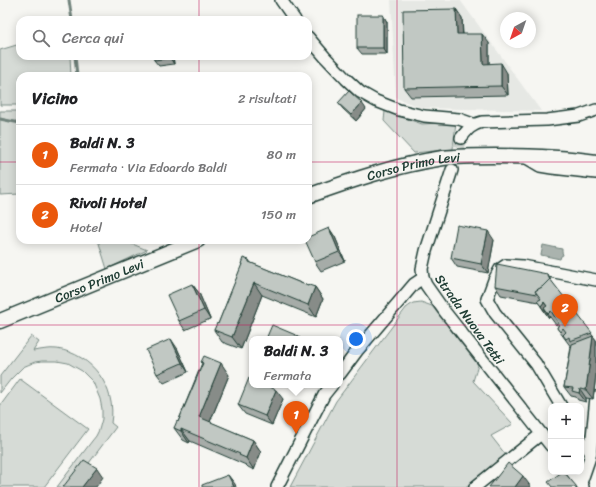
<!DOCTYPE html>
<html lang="it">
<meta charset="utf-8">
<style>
:root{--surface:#fff;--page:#f6f6f6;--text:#202124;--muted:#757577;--line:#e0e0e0;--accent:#ea580c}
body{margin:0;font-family:Sriracha,sans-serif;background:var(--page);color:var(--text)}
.controls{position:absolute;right:12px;bottom:12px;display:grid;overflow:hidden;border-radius:8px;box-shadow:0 2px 10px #0003}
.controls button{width:36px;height:36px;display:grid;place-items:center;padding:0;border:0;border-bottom:1px solid var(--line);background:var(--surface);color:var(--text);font:20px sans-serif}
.compass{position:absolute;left:500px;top:12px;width:36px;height:36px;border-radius:50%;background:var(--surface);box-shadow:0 2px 10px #0003;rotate:220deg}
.you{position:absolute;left:356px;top:339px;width:14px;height:14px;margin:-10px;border:3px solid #fff;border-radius:50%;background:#1a73e8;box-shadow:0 0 0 6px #1a73e833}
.badge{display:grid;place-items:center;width:26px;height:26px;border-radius:50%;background:var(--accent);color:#fff;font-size:13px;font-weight:700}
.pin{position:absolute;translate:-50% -33px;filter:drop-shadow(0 1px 2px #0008)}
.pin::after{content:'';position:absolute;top:21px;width:14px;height:12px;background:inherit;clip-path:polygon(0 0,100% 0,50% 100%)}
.popup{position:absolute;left:249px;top:336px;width:94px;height:52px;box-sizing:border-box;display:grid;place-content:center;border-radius:8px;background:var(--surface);filter:drop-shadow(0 1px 3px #0005);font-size:13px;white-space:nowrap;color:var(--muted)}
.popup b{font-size:15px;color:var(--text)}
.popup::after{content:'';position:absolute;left:50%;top:100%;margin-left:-8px;border:8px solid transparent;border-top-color:var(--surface)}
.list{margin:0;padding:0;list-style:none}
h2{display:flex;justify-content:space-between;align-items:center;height:52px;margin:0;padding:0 16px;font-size:17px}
h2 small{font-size:13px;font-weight:400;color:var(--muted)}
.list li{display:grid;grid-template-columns:26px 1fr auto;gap:12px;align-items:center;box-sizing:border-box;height:60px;padding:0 16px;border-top:1px solid var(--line)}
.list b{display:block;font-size:15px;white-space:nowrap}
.list p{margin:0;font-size:13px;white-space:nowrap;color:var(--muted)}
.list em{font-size:13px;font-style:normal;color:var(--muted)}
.icon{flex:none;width:22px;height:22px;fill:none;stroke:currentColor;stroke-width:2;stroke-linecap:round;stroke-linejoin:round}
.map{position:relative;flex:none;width:596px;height:487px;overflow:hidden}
.search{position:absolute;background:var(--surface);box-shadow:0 2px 10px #0003;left:16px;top:16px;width:296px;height:44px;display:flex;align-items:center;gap:10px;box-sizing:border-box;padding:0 14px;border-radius:12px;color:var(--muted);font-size:15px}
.panel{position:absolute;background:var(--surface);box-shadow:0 2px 10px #0003;left:16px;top:72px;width:296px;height:172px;border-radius:12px}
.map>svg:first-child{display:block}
.built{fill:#e6e8e4}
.green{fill:#d6dbd6;stroke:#7a8c85}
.water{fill:#aab3ae;stroke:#72847d}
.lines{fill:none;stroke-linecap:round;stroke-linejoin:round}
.stream{stroke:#72847d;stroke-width:3}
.minor-tunnel{stroke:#cbd1cc;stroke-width:11;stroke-dasharray:11 5.5;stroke-linecap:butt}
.minor-casing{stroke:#1f3d34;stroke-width:14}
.major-casing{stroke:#1f3d34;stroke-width:17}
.minor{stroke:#f6f6f2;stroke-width:11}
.major{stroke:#f6f6f2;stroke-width:14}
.wall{fill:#a6aca8;stroke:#1f3d34}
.shaded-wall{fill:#878c88;stroke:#1f3d34}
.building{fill:#c1c8c3;stroke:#1f3d34}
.grid{fill:none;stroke:#c2185b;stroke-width:1;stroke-opacity:0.55}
.labels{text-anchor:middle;stroke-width:3;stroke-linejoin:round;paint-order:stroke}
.street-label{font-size:13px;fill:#1f3d34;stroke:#f6f6f2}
</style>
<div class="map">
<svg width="596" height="487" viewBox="0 0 596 487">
<rect width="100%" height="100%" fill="#f6f6f2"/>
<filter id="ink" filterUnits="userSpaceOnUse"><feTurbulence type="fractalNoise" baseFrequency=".025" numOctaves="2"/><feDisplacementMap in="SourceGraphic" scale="8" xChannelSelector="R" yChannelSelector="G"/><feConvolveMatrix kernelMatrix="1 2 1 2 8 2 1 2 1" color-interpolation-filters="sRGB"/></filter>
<g filter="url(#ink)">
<!-- built -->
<path class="built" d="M391,0H460L541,111L422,108L396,98Z"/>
<!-- green -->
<g class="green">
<path d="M20,44V56H70L71,76H20V107L16,105H0V50Z"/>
<path d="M0,111H17L20,113V194L0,195Z"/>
<path d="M385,111L422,124L456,122L453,149L414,153L384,121Z"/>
<path d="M98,240H128L130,243L147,250L107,269Z"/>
<path d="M421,302L432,306L478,365L473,381L513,424L491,436L509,459L473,487H290L336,401L406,308L413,303Z"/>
<path d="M31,336L39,342L33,351C41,350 49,348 57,349C92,354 117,388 111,423L116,427L71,487H57L92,441L96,436L99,430L102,419V409L100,399L93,382L82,371L68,363L57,361H42L35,362L23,367L11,379L0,393V376Z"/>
<path d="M20,379L88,429L44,487H0V406Z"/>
</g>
<!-- water -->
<path class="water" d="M543,245L562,249V252L563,255L561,256L560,259L541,255Z"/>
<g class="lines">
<!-- stream -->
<g class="stream">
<path d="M69,0L72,20"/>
<path d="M75,56L77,76"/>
<path d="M0,119L20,123"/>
</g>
<!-- minor-tunnel -->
<path class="minor-tunnel" d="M454,163L461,138"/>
<!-- minor casing -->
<g class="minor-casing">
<g id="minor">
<path d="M281,0L295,20"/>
<path d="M308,37L325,57L346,79L360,92L376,101L399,110L424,116L459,119L473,124"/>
<path d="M461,138C468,129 471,125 482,122L547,120L579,116L596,110"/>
<path d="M525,157L540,166L552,168L596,173"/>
<path d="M452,170L426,251L422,269L423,278L426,285L445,312L551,446"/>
<path d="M340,374L357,351L414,284L423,278"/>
<path d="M561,406L536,364L495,313L487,299L494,280L500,269L506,265L523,266L596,280"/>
<path d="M581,440L591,453"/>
<path d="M572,472L583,487"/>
<path d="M581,483L590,457L596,397"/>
<path d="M277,487L324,395L332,385"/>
<path d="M475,487L541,434"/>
</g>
</g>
<!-- major casing -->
<g class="major-casing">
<g id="major">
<path id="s1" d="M308,196C352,180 397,165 443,158C460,156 478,156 495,156C529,156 562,157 596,162"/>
<path id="s2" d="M0,321L198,240"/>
</g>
</g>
<!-- minor -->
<use href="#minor" class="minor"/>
<!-- major -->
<use href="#major" class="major"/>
</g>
<!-- wall -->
<g class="wall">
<path d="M456,9L462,18L463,34L489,43V64L507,73L508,95L411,97L404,88Z"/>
<path d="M383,15L387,22V54H362L357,48Z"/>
<path d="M154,56H173L174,64L159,66L154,60Z"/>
<path d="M338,103L366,109L356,121L343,109Z"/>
<path d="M329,228L335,237L345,261L321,271L315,262Z"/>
<path d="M494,240L488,273L457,267L451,258Z"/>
<path d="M249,260L251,263L308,286L315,287L323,299L316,317L262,295L241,349L222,342L214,330L218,324L242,265L241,264Z"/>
<path d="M547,274L554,285L596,340V375L593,399L586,398V402L578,400L576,397L571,396L564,387L571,347L557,328L559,324V323L556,325L550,317L549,318L538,302L501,295L495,286Z"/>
<path d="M192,284L199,293L210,319L185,330L179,321Z"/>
<path d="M177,348L188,372L164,383L157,374Z"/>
<path d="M201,362L229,375L210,422L253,440L261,452L254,470L248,467L246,465L190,441L189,443L183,440L174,428L178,422L202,363Z"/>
<path d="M283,399L272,425L245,414L238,405Z"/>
</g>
<!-- shaded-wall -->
<g class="shaded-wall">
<path d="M456,9L462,18L463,43L457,34Z"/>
<path d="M383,15L387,22V54L383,48Z"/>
<path d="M482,34L489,43V73L483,64Z"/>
<path d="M169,56H173L174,64L170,58Z"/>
<path d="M501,63L507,73L508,95L501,86Z"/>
<path d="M362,103L366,109L356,121L351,115Z"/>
<path d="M329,228L335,237L345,261L339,252Z"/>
<path d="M488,231L494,240L488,273L481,264Z"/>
<path d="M254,283L262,295L241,349L232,337Z"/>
<path d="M192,284L199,293L210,319L204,310Z"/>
<path d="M315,287L323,299L316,317L308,305Z"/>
<path d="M544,302L550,311L544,308L550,317L549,318L541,306Z"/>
<path d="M298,336L301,339H297Z"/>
<path d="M593,336L596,340V375L593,399L586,390Z"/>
<path d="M171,339L177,348L188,372L182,363Z"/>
<path d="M221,363L229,375L207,429L199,417Z"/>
<path d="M580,389L586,398V402L579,393Z"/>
<path d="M276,390L283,399L272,425L265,416Z"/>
<path d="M181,429L190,441L189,443L181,431Z"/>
<path d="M253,440L261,452L254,470L246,458Z"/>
<path d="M97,468L103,477L96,487H82Z"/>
<path d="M228,475L235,484L236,487H234Z"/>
<path d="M523,476L531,487H515Z"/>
</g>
<!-- building -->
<g class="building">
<path d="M456,9L457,34H482L483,64L501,63V86L404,88L403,10Z"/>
<rect x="357" y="15" width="26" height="33"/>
<path d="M154,56H169L170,58L154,60Z"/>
<path d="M349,91L362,103L351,115L338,103Z"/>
<path d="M457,225L488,231L481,264L451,258Z"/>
<path d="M329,228L339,252L315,262L305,240H308V237Z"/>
<path d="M243,258L249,260V262L308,286L309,285L315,287L308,305L254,283L232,337L214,330L217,323L218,324L242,264H241Z"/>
<path d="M497,264L547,274L550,280L542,287L535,291L537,294L495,286Z"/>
<path d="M550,279L592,333L570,341L569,337L566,339L563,335L566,332L563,328L560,332L557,328L559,324L551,311L548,314L544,308L547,306L544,302L541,306L537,301L541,299L535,291L542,287Z"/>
<path d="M192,284L204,310L179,321L167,295Z"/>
<path d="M272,325L298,336L297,339H266Z"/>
<path d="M593,336L586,390L580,389L579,393L572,391L573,388L564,387L572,344Z"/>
<path d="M171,339L182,363L157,374L146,350Z"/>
<path d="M204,356L221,363L199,417L253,440L246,458L239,455L240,454L181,429V431L174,428L177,421L178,422L203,363L201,362Z"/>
<path d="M249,378L252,379V385H266L276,390L265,416L238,405Z"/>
<path d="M84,460L97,468L82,487H63Z"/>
<path d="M508,463L523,476L515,487H489Z"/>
<path d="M562,472H564L577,487H552L548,482Z"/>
<path d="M228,475L234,487H202V485Z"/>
</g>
</g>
<!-- grid -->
<path class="grid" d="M199,0V20M397,0V487M199,56V76M0,162H20M308,162H596M199,240V487M0,325H596"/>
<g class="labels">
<!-- street labels -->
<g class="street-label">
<text dy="5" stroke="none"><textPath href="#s1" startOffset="110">Corso Primo Levi</textPath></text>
<text dy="5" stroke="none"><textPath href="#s2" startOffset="107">Corso Primo Levi</textPath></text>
<text transform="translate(470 319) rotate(54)" y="5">Strada Nuova Tetti</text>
</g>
</g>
</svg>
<div class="controls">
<button>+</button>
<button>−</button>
</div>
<svg class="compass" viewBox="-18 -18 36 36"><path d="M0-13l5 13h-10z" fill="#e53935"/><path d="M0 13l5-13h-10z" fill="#757577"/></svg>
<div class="you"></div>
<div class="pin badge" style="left:296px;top:434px">1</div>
<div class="popup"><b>Baldi N. 3</b>Fermata</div>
<div class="pin badge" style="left:565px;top:327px">2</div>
<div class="search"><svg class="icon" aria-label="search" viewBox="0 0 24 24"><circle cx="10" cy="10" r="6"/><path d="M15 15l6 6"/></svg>Cerca qui</div>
<section class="panel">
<h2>Vicino<small>2 risultati</small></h2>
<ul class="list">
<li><span class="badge">1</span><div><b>Baldi N. 3</b><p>Fermata · Via Edoardo Baldi</p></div><em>80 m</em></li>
<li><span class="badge">2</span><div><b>Rivoli Hotel</b><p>Hotel</p></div><em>150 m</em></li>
</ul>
</section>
</div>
